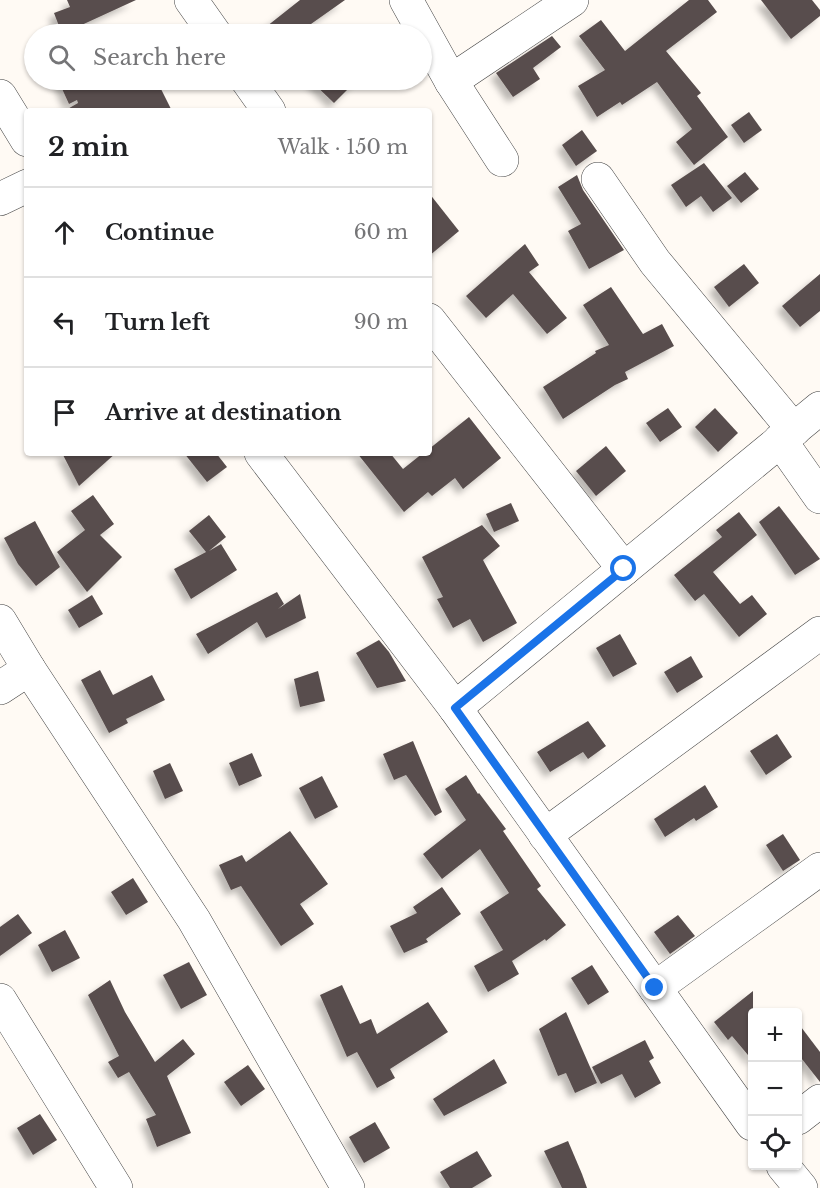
<!DOCTYPE html>
<meta charset="utf-8">
<style>
:root{--surface:#fff;--page:#f6f6f6;--text:#202124;--muted:#757577;--line:#e0e0e0}
body{margin:0;font-family:"Libre Baskerville",serif;background:var(--page);color:var(--text)}
.controls{position:absolute;right:18px;bottom:18px;display:grid;overflow:hidden;border-radius:6px;box-shadow:0 2px 4px #0004}
.controls button{width:54px;height:54px;display:grid;place-items:center;padding:0;border:0;border-bottom:2px solid var(--line);background:var(--surface);color:var(--text);font:30px sans-serif}
.stop{position:absolute;width:18px;height:18px;margin:-14px;border:4px solid #1a73e8;border-radius:50%;background:#fff}
.stop.end{background:#1a73e8;border-color:#fff;box-shadow:0 2px 6px #0008}
.list{margin:0;padding:0;list-style:none}
h2{display:flex;justify-content:space-between;align-items:center;height:78px;margin:0;padding:0 24px;font-size:26px}
h2 small{font-size:20px;font-weight:400;color:var(--muted)}
.list li{display:grid;grid-template-columns:39px 1fr auto;gap:18px;align-items:center;box-sizing:border-box;height:90px;padding:0 24px;border-top:2px solid var(--line)}
.list b{display:block;font-size:22px;white-space:nowrap}
.list em{font-size:20px;font-style:normal;color:var(--muted)}
.icon{flex:none;width:33px;height:33px;fill:none;stroke:currentColor;stroke-width:2;stroke-linecap:round;stroke-linejoin:round}
.map{position:relative;flex:none;width:820px;height:1188px;overflow:hidden}
.search{position:absolute;background:var(--surface);box-shadow:0 2px 4px #0004;left:24px;top:24px;width:408px;height:66px;display:flex;align-items:center;gap:15px;box-sizing:border-box;padding:0 21px;border-radius:33px;color:var(--muted);font-size:22px}
.panel{position:absolute;background:var(--surface);box-shadow:0 2px 4px #0004;left:24px;top:108px;width:408px;height:348px;border-radius:6px}
.map>svg:first-child{display:block}
.building{fill:#594e4d;filter:url(#shadow)}
.lines{fill:none;stroke-linecap:round;stroke-linejoin:round}
.minor-casing{stroke:#444;stroke-width:34}
.minor{stroke:#fff;stroke-width:33}
.route{stroke:#1a73e8;stroke-width:8}
</style>
<div class="map">
<svg width="820" height="1188" viewBox="0 0 820 1188">
<defs>
<filter id="shadow"><feDropShadow dx="-5.5" dy="5.5" stdDeviation="3" flood-color="#0004"/></filter>
</defs>
<rect width="100%" height="100%" fill="#fffaf4"/>
<!-- building -->
<g class="building">
<path d="M67,0H136L62,34L54,13L70,7Z"/>
<path d="M300,0H345L311,24L320,34H257Z"/>
<path d="M689,0H708L717,12L666,51L701,93L697,96L728,137L694,165L676,142L692,129L657,82L622,105L620,102L597,117L578,86L605,70L579,36L601,20L625,51Z"/>
<path d="M761,0H812L820,10V16L791,39Z"/>
<path d="M552,36L561,47L533,68L540,79L513,97L496,73Z"/>
<path d="M58,80H120L103,88L104,90L123,80H144L150,90L159,85L172,111H64L78,103L77,100L69,104Z"/>
<path d="M310,80H357L334,103Z"/>
<path d="M749,112L762,130L744,143L731,125Z"/>
<path d="M582,130L597,151L576,166L562,145Z"/>
<path d="M704,163L732,198L713,212L701,196L686,207L671,185Z"/>
<path d="M745,172L759,189L741,203L727,186Z"/>
<path d="M577,175L583,190L624,250L589,269L568,231L581,224L558,187Z"/>
<path d="M429,193L459,231L429,256Z"/>
<path d="M525,244L539,265L529,272L567,318L547,334L513,294L486,318L466,296Z"/>
<path d="M744,264L759,283L729,307L714,287Z"/>
<path d="M820,274V311L800,327L782,306Z"/>
<path d="M611,287L643,334L662,324L674,346L625,372L628,379L615,385L563,419L543,387L596,353L595,351L609,345L583,305Z"/>
<path d="M668,408L682,427L660,442L646,423Z"/>
<path d="M715,408L738,433L718,452L695,427Z"/>
<path d="M469,417L501,458L463,489L455,478L432,496L428,492L404,512L357,453H390L403,469L423,453H429V449Z"/>
<path d="M606,446L626,471L596,496L576,471Z"/>
<path d="M62,453H116L79,486Z"/>
<path d="M184,453H216L227,467L207,482Z"/>
<path d="M93,495L114,524L100,535L122,557L87,592L57,552L85,530L71,511Z"/>
<path d="M511,503L519,521L494,532L486,514Z"/>
<path d="M779,506L820,559L795,575L759,522Z"/>
<path d="M739,512L757,535L713,572L740,604L752,595L767,614L739,637L704,594L695,601L674,575L722,537L716,530Z"/>
<path d="M209,515L226,537L209,551L221,544L237,570L191,599L174,569L206,552L189,531Z"/>
<path d="M35,521L60,567L36,586L18,564L4,538Z"/>
<path d="M482,525L500,546L483,560L517,623L483,642L470,619L453,628L437,599L443,597L422,557Z"/>
<path d="M277,592L284,604L278,609L300,594L306,618L266,638L257,622L208,654L196,634Z"/>
<path d="M92,595L103,614L79,628L68,610Z"/>
<path d="M620,634L637,664L613,677L596,648Z"/>
<path d="M379,640L389,652L406,681L377,688L356,653Z"/>
<path d="M691,656L703,677L677,693L664,672Z"/>
<path d="M100,670L113,695L152,675L165,700L126,719L128,723L109,733L81,680Z"/>
<path d="M318,671L325,701L300,707L294,679Z"/>
<path d="M588,721L606,746L588,759L583,752L550,772L537,752Z"/>
<path d="M777,734L792,757L766,775L750,751Z"/>
<path d="M413,741L442,812L435,816L406,775L394,780L383,754Z"/>
<path d="M252,753L262,776L239,786L229,763Z"/>
<path d="M170,763L183,791L165,799L153,771Z"/>
<path d="M466,775L478,794L479,793L506,829L503,831L541,886L537,889L566,925L546,941L545,939L512,961L519,974L488,992L474,966L503,950L480,912L509,893L480,849L442,879L423,854L466,820L445,789Z"/>
<path d="M322,776L338,807L315,819L299,788Z"/>
<path d="M705,785L718,807L696,821L694,818L665,837L654,819Z"/>
<path d="M290,831L328,884L300,904L314,924L281,946L241,886L231,890L219,865L242,855L246,862Z"/>
<path d="M783,834L800,860L783,871L766,845Z"/>
<path d="M133,878L148,902L126,915L111,892Z"/>
<path d="M442,887L461,914L426,939L428,942L404,953L390,926L417,913L413,907Z"/>
<path d="M18,914L32,933L0,956V927Z"/>
<path d="M678,915L695,936L670,954L654,932Z"/>
<path d="M65,930L80,958L52,972L38,945Z"/>
<path d="M189,962L207,995L181,1009L163,975Z"/>
<path d="M592,965L609,992L588,1005L571,978Z"/>
<path d="M110,980L125,1012L155,1062L183,1039L195,1054L167,1076L191,1133L157,1147L146,1119L156,1115L129,1072L118,1078L108,1062L119,1056L88,995Z"/>
<path d="M342,985L360,1024L371,1019L377,1034L428,1002L448,1032L390,1069L395,1078L377,1088L357,1052L347,1057L320,995Z"/>
<path d="M753,991V1061L732,1036L728,1040L714,1022Z"/>
<path d="M566,1012L597,1083L575,1093L566,1073L558,1076L539,1029Z"/>
<path d="M798,1023L820,1052V1082L798,1054Z"/>
<path d="M645,1040L654,1058L649,1061L661,1083L635,1098L622,1074L601,1084L592,1067Z"/>
<path d="M494,1059L507,1083L444,1116L433,1099Z"/>
<path d="M248,1065L265,1089L241,1106L224,1082Z"/>
<path d="M40,1114L57,1140L33,1155L17,1128Z"/>
<path d="M375,1122L390,1148L364,1163L349,1137Z"/>
<path d="M568,1141L582,1174L587,1188H562L544,1151Z"/>
<path d="M477,1151L492,1176L472,1188H450L440,1172Z"/>
</g>
<g class="lines">
<!-- minor casing -->
<g class="minor-casing">
<g id="minor">
<path d="M191,0L215,34"/>
<path d="M406,0L451,81L502,160"/>
<path d="M247,80L269,111"/>
<path d="M451,81L572,0"/>
<path d="M0,96L27,140"/>
<path d="M598,179L655,262L794,430"/>
<path d="M0,199L27,186"/>
<path d="M429,320L624,569"/>
<path d="M780,440L820,497"/>
<path d="M261,453L455,708L752,1124"/>
<path d="M0,621L29,669L194,920L348,1188"/>
<path d="M0,688L29,669"/>
<path d="M455,708L820,408"/>
<path d="M545,835L820,633"/>
<path d="M655,988L820,869"/>
<path d="M0,1000L116,1188"/>
<path d="M798,1118L820,1101"/>
<path d="M783,1166L801,1188"/>
</g>
</g>
<!-- minor -->
<use href="#minor" class="minor"/>
</g>
<g class="lines">
<!-- route -->
<path class="route" d="M624,569L455,708L655,988"/>
</g>
</svg>
<div class="controls">
<button>+</button>
<button>−</button>
<button><svg class="icon" aria-label="locate" viewBox="0 0 24 24"><circle cx="12" cy="12" r="6"/><path d="M12 2v4M12 18v4M2 12h4M18 12h4"/></svg></button>
</div>
<div class="stop" style="left:624px;top:569px"></div>
<div class="stop end" style="left:655px;top:988px"></div>
<div class="search"><svg class="icon" aria-label="search" viewBox="0 0 24 24"><circle cx="10" cy="10" r="6"/><path d="M15 15l6 6"/></svg>Search here</div>
<section class="panel">
<h2>2 min<small>Walk · 150 m</small></h2>
<ul class="list">
<li><svg class="icon" aria-label="ahead" viewBox="0 0 24 24"><path d="M12 20V5M6 11l6-6 6 6"/></svg><div><b>Continue</b></div><em>60 m</em></li>
<li><svg class="icon" aria-label="left" viewBox="0 0 24 24"><path d="M17 20v-9H6M10 6l-5 5 5 5"/></svg><div><b>Turn left</b></div><em>90 m</em></li>
<li><svg class="icon" aria-label="arrive" viewBox="0 0 24 24"><path d="M6 21V4h12l-3 4 3 4H6"/></svg><div><b>Arrive at destination</b></div></li>
</ul>
</section>
</div>
